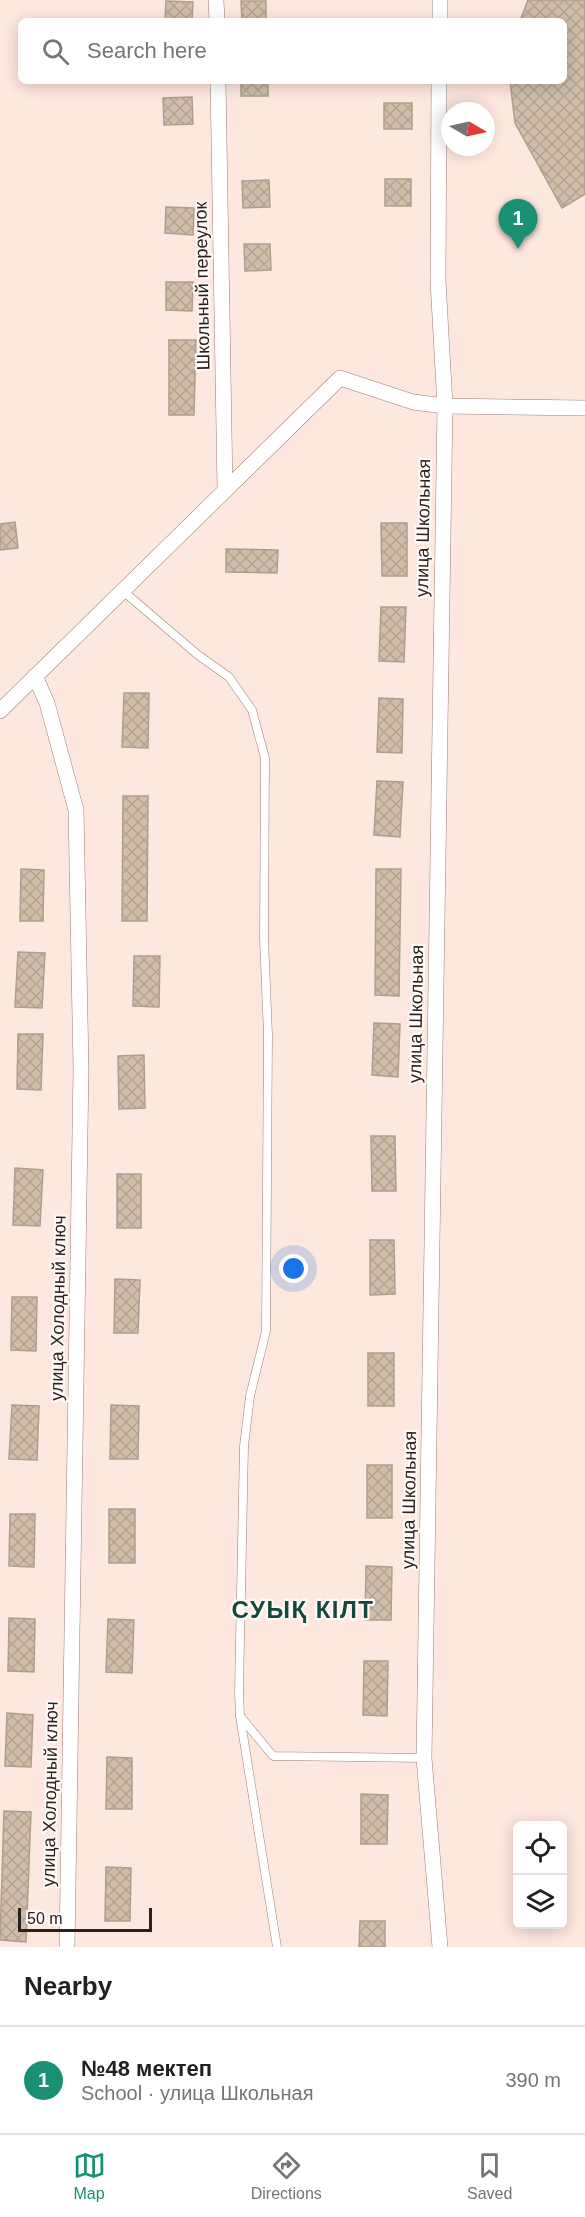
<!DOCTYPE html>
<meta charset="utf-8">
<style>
:root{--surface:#fff;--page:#f2f2f2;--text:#202124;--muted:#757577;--line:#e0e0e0;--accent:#199073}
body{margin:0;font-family:Arial,sans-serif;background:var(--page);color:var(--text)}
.controls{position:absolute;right:18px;bottom:18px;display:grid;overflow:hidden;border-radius:9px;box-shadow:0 3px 15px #0003}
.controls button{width:54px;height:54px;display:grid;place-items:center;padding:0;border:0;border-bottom:2px solid var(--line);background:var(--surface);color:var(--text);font:30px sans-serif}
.compass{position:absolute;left:441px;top:102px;width:54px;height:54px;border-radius:50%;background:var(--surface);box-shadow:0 3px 15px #0003;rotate:99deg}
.scale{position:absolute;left:18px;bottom:15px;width:134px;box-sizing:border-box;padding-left:6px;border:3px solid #2a201c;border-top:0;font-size:16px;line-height:21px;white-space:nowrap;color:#2a201c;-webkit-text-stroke:4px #fef9f6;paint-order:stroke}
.you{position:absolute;left:294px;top:1269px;width:21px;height:21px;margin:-15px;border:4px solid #fff;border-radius:50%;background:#1a73e8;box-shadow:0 0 0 9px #1a73e833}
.badge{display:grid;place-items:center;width:39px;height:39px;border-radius:50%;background:var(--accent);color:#fff;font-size:20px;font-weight:700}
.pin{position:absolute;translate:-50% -50px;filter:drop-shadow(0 2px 3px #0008)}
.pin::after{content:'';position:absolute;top:32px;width:21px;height:18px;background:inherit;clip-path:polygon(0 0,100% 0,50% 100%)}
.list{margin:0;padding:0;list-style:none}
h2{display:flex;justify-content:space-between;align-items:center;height:78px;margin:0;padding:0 24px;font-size:26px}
h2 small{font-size:20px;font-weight:400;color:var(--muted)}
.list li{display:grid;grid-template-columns:39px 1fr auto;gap:18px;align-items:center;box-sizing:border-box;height:108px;padding:0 24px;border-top:2px solid var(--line)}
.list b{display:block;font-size:22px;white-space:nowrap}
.list p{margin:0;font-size:20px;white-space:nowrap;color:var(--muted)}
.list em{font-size:20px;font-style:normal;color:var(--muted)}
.icon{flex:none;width:33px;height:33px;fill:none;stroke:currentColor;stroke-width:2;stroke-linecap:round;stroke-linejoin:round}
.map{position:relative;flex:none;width:585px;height:1947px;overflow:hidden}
.search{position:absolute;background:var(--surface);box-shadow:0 3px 15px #0003;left:18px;right:18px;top:18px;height:66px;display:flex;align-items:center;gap:15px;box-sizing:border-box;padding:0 21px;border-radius:9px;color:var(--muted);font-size:22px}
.sheet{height:186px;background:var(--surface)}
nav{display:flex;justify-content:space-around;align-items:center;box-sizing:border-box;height:84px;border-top:2px solid var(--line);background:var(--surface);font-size:16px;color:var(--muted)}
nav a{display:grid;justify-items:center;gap:3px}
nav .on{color:var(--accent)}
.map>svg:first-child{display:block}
.building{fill:url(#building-cross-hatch);stroke:#b09e8b;stroke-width:1.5}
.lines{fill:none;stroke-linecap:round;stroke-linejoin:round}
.service-casing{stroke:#998076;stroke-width:9}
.minor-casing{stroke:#998076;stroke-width:16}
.service{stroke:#fff;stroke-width:8}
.minor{stroke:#fff;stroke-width:15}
.labels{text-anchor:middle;stroke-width:4.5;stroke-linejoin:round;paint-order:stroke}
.street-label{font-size:18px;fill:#2a201c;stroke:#fef9f6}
.district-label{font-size:24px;font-weight:bold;letter-spacing:1.5px;fill:#13483a;stroke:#fef9f6}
</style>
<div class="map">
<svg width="585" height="1947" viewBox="0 0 585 1947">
<defs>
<pattern id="building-cross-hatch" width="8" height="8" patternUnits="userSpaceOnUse" patternTransform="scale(1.5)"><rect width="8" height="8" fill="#d1beaa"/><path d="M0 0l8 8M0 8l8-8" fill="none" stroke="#b4a392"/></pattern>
</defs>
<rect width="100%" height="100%" fill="#fee7de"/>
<!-- building -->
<g class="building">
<path d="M528,0H585V194L562,208L515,123L510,81H564V21H520Z"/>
<path d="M166,1L193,2L192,21H165Z"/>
<path d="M241,1H266V21H242Z"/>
<rect x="241" y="81" width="27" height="15"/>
<path d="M192,97L193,124L164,125L163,98Z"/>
<rect x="384" y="103" width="28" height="26"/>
<rect x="385" y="179" width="26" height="27"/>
<path d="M269,180L270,207L243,208L242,181Z"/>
<path d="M166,207L194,208L193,235L165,233Z"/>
<path d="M244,244H270L271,270L245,271Z"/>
<path d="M166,282H193L192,311L166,310Z"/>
<path d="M169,340H196L194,415H169Z"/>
<path d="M15,522L18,548L0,550V524Z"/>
<path d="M381,523H407V576H382Z"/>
<path d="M226,549L278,550L277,573L226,572Z"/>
<path d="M381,607H406L404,662L379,661Z"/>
<path d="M124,693H149L148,748L122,747Z"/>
<path d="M379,698L403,699L402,753L377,752Z"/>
<path d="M377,781L403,782L400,837L374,835Z"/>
<path d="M123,796H148L147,921H122Z"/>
<path d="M21,869L44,870L43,921H20Z"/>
<path d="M376,869H401L399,996L375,995Z"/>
<path d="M18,952L45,953L42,1008L15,1007Z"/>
<path d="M134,956H160L159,1007L133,1006Z"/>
<path d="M374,1023L400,1024L398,1077L372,1075Z"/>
<path d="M18,1034H43L41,1090L17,1089Z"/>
<path d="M144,1055L145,1108L119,1109L118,1056Z"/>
<path d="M371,1136H395L396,1191H372Z"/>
<path d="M15,1168L43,1170L40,1226L13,1225Z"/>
<rect x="117" y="1174" width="24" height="54"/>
<path d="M370,1240H394L395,1294L370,1295Z"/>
<path d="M115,1279L140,1280L138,1333H114Z"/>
<path d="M12,1297H37L36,1351L11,1350Z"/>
<rect x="368" y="1353" width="26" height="53"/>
<path d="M12,1405L39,1406L37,1460L9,1459Z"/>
<path d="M111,1405L139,1406L138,1459H110Z"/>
<rect x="367" y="1465" width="25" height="53"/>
<rect x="109" y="1509" width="26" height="54"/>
<path d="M10,1514H35L34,1567L9,1566Z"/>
<path d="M366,1566L392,1567L391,1620H365Z"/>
<path d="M9,1618L35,1619L34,1672L8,1671Z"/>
<path d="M108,1619L134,1620L132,1673L106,1672Z"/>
<path d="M364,1661H388L387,1716L363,1715Z"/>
<path d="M7,1713L33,1715L31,1767L5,1766Z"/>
<path d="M107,1757L132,1758V1809H106Z"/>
<path d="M361,1794L388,1795L387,1844H361Z"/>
<path d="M4,1811L31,1812L26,1942L0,1940Z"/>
<path d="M106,1867L131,1868L130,1921H105Z"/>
<path d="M360,1921H385V1947H359Z"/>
</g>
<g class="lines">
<!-- service casing -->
<g class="service-casing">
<g id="service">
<path d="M123,591L198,655L229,677L252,710L265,758L264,939L268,1035L266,1331L250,1396L244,1446L239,1691L240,1716L277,1947"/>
<path d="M240,1716L273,1756L424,1758"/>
</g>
</g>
<!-- minor casing -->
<g class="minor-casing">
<g id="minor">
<path d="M216,0L217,21"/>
<path d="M440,21V0"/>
<path d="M218,81L225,489"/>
<path d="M439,81L438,281L445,406L424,1758L440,1947"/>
<path d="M35,676L47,703L76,810L81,1069L67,1947"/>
<path d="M0,711L340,378L413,402L445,406L585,408"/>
</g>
</g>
<!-- service -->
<use href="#service" class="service"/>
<!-- minor -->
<use href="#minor" class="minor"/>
</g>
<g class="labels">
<!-- street labels -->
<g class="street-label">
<text transform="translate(202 286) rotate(-91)" y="6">Школьный переулок</text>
<text transform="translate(423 528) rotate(-89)" y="6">улица Школьная</text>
<text transform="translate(416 1014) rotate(-89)" y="6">улица Школьная</text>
<text transform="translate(58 1308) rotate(-89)" y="6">улица Холодный ключ</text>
<text transform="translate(409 1500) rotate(-89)" y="6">улица Школьная</text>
<text transform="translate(50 1794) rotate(-89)" y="6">улица Холодный ключ</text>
</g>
<!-- district labels -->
<g class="district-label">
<text x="303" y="1618">СУЫҚ КІЛТ</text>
</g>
</g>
</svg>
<div class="controls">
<button><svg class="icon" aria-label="locate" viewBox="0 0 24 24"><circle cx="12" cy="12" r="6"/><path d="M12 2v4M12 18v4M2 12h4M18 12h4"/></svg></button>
<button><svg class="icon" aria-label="layers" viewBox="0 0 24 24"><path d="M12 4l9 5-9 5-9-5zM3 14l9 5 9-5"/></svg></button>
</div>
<svg class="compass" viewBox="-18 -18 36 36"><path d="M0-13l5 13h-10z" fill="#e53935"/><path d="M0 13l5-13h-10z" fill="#757577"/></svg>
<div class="scale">50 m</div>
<div class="you"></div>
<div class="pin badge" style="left:518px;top:249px">1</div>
<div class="search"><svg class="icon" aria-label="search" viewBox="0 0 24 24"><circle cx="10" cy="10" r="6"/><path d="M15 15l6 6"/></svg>Search here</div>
</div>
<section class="sheet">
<h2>Nearby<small></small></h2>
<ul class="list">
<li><span class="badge">1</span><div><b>№48 мектеп</b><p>School · улица Школьная</p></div><em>390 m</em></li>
</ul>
</section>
<nav>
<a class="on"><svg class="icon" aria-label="map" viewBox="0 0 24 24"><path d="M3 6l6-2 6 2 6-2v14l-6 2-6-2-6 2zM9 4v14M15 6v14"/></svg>Map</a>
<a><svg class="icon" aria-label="directions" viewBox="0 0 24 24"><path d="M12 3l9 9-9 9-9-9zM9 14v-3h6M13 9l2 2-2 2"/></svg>Directions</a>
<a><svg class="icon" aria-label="saved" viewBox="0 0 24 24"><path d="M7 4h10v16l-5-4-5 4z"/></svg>Saved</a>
</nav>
